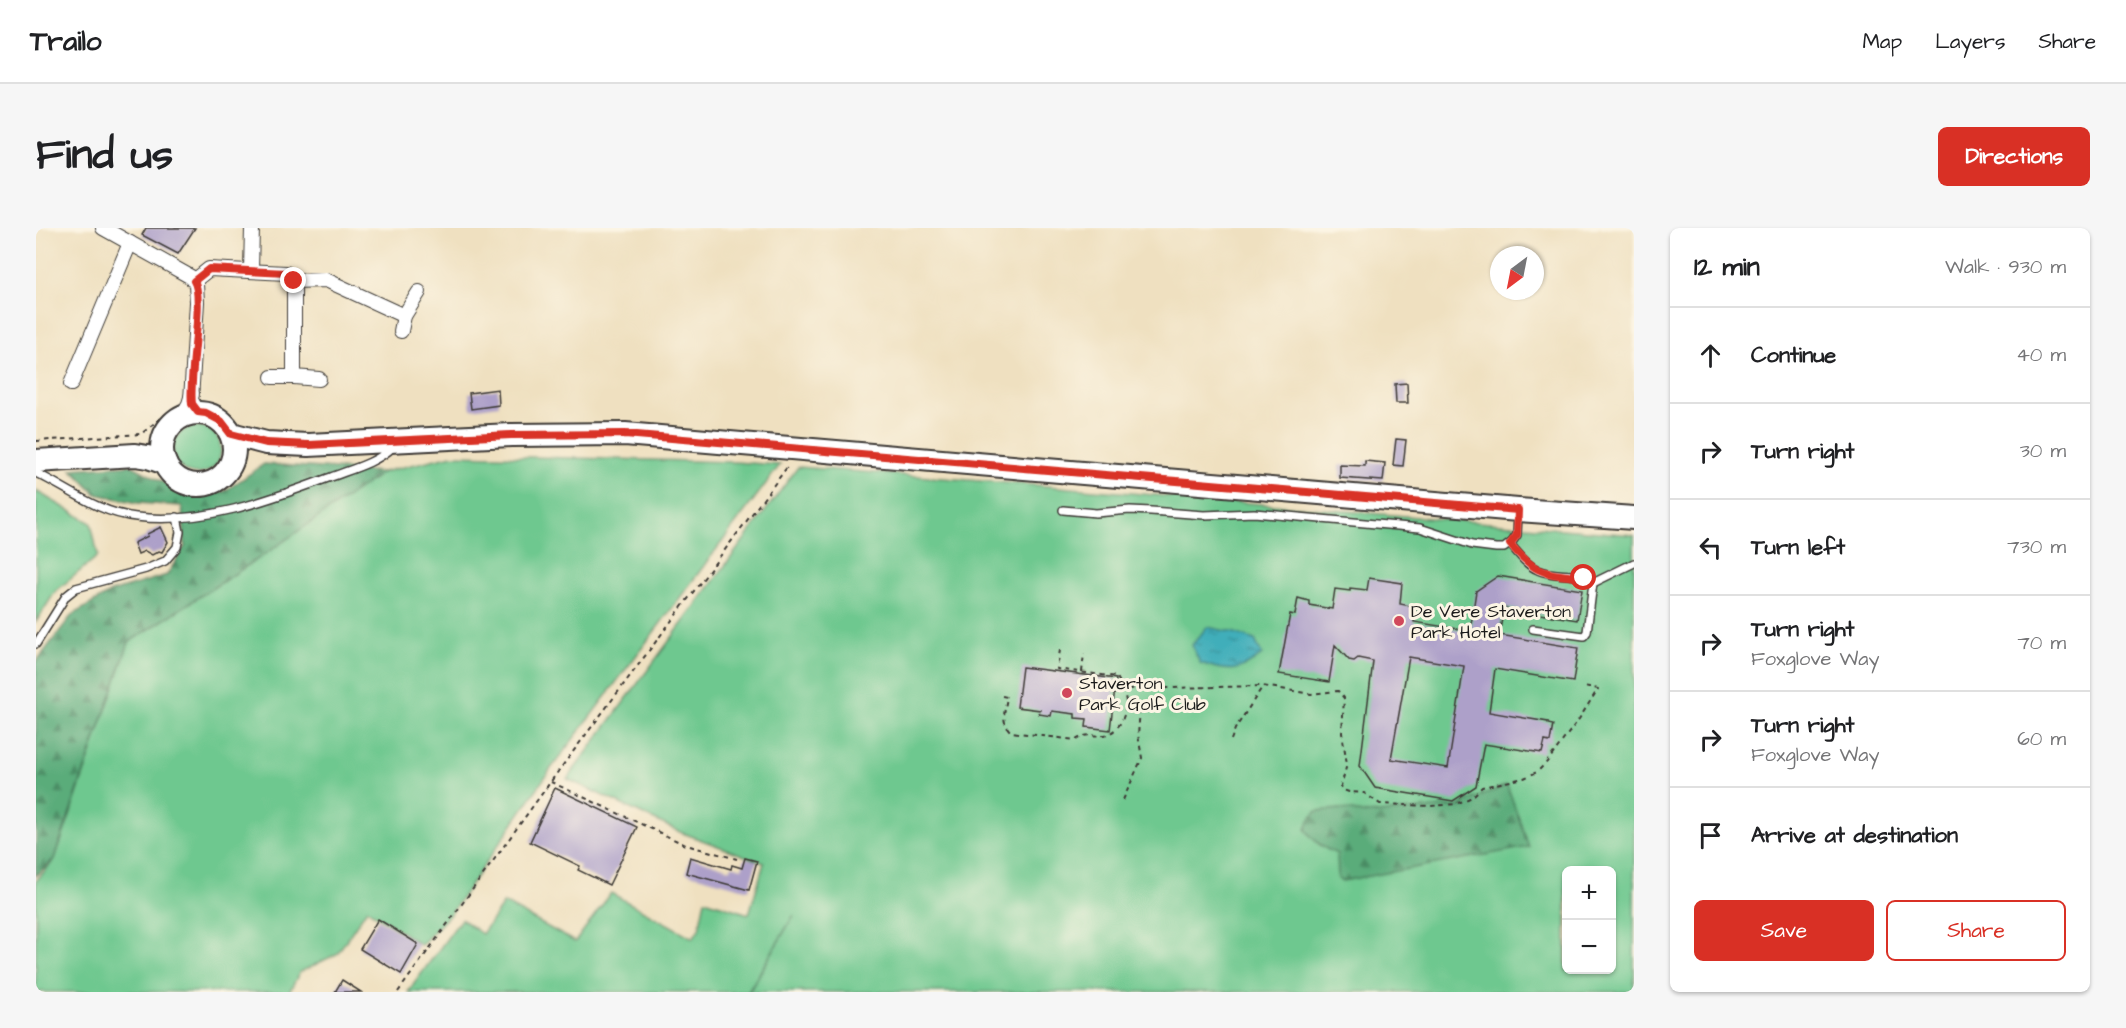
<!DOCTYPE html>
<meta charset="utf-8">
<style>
:root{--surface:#fff;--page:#f6f6f6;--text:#202124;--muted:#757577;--line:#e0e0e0;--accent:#d93025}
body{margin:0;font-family:"Architects Daughter",sans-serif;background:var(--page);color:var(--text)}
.controls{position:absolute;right:18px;bottom:18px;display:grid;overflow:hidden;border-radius:9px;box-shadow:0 2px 4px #0004}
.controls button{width:54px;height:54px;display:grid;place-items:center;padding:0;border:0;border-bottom:2px solid var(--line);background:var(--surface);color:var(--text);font:30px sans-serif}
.compass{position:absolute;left:1454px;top:18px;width:54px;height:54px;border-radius:50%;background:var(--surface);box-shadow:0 2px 4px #0004;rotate:212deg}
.stop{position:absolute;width:18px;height:18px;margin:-14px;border:4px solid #d93025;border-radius:50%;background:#fff}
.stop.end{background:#d93025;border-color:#fff;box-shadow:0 2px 6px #0008}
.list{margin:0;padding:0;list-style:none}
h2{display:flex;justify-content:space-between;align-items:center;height:78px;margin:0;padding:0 24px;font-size:26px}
h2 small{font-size:20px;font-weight:400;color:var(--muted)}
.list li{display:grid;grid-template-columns:39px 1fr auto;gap:18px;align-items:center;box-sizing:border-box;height:96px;padding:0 24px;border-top:2px solid var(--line)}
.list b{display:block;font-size:22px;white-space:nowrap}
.list p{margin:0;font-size:20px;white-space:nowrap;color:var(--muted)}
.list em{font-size:20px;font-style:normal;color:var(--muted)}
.actions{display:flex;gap:12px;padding:18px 24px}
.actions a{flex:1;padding:14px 0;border:2px solid var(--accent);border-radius:9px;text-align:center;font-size:21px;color:var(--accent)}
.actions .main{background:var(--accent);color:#fff}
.icon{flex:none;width:33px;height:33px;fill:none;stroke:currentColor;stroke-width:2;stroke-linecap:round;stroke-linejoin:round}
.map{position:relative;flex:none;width:1598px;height:764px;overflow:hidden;border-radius:9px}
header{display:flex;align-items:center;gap:36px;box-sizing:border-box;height:84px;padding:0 30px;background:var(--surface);border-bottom:2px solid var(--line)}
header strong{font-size:28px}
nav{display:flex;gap:33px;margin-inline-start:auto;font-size:21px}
.intro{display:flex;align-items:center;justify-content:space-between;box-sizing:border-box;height:144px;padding:0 36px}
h1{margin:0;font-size:42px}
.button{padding:15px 27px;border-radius:9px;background:var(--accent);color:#fff;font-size:21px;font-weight:700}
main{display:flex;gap:36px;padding:0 36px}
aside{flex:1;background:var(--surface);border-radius:9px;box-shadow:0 2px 4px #0004}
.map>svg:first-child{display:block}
.green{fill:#6ec88f;stroke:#457256;stroke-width:1.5;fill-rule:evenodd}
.forest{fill:url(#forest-firs);stroke:#3b644b;stroke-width:1.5}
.water{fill:url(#water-ripples);stroke:#2e656b;stroke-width:1.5}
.building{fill:#ada0c9;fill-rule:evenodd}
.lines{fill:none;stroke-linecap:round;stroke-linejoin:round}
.service-casing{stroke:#3c3935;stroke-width:10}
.minor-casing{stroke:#3c3935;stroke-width:16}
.primary-casing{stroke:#3c3935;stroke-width:26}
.path{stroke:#3c3935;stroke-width:2;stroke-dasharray:4.5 4.5;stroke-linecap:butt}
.service{stroke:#fff;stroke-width:7}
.minor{stroke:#fff;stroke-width:14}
.primary{stroke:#fff;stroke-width:22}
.route{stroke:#d93025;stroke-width:8}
.poi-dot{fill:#d1495b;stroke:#fcf5e5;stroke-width:2}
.labels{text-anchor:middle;stroke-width:6;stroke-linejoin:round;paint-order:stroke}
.poi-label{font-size:18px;fill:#1c1c1c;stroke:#fcf5e5;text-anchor:start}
</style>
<header>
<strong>Trailo</strong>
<nav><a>Map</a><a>Layers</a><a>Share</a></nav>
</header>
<div class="intro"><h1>Find us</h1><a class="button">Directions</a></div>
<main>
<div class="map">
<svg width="1598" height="764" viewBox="0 0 1598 764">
<defs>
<pattern id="forest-firs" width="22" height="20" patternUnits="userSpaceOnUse" patternTransform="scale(1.5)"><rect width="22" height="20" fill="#5aac7a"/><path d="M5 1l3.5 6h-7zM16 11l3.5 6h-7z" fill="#4a8b63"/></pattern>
<pattern id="water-ripples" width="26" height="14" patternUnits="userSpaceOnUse" patternTransform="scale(1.5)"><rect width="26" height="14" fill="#3faeba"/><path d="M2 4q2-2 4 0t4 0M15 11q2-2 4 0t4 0" fill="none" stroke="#348d96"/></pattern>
</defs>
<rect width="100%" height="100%" fill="#fcf5e5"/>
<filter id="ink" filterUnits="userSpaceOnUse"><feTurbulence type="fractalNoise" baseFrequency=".0167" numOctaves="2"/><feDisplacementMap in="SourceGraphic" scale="12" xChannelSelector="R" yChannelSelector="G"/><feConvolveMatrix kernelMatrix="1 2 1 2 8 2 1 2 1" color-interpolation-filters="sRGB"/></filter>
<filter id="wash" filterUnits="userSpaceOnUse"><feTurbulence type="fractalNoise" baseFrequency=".008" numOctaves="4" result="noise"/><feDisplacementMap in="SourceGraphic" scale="24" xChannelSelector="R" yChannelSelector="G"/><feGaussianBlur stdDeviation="1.35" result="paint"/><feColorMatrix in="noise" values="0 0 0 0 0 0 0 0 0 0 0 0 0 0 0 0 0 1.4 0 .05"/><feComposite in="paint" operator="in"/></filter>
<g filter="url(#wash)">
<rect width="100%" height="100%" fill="#efe0c0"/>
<!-- green -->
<g class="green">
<circle cx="161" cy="222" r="24"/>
<path d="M416,227L698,234L744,237L514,542L416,684L385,717L331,681L301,726L264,744L253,764H0V653L19,631L93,414L228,327L347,244Z"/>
<path d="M762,239L999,257L1598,307V764H713L758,687L712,764H372L425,691L446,706L468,675L539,714L575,665L657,710L663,701L669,672L713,686L728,635L644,604L531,551ZM1530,642H1576V742H1530Z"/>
<path d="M0,263L55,295L62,328L19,364L0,394Z"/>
</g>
<!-- forest -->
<g class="forest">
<path d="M228,236L347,244L228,327L93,414L18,631L0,648V434L36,387L75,364L131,347L149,318L146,278L102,275L60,266L35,241L95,237L147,265L189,263Z"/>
<path d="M1471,557L1493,619L1306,653L1302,650L1301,626C1288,621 1278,614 1270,602L1273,592L1281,583L1305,581L1332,586L1422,578Z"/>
</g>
<!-- water -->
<path class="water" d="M1171,399L1199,405L1219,412L1226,427C1201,446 1193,444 1164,435L1156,417Z"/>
<g id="blocks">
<!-- building -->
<g class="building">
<path d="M110,0H159L142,26L106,7Z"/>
<path d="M1371,155L1372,175H1360L1359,156Z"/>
<path d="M462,161L463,177L435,181L433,165Z"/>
<path d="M1360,211L1370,212L1367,238L1357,237Z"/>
<path d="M1329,233L1349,235L1347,253L1304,250V237L1329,238Z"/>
<path d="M125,299L132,314L126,324L123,323L116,327L109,323L102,326L98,315L112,308L111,306Z"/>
<path d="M1462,348L1546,362L1541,392L1468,380L1463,407L1542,420L1537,454L1459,441L1453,484L1512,494V496L1517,497L1514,514L1509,513L1506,525L1448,516L1440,558L1417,573L1339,560L1324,538L1337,433L1322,430L1318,433L1313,432L1299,417L1293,454L1243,446L1254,386L1259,387L1262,370L1273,373V377L1296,381L1299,361L1314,363V360L1331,362L1333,350L1366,355L1364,376L1380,379L1378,394L1434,403L1440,363ZM1373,429L1428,438L1412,540L1355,531Z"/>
<path d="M986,439L1080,451L1074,502L1050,499L1051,491L1039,490V486L1016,483L1015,488L1003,486L1004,482L981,479Z"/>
<path d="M519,560L601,599L573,657L542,642L544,638L494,614Z"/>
<path d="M654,629L695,641L696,637L706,640L709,630L721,633L713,662L650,645Z"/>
<path d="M342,691L382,716L365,746L324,721Z"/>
<path d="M306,752L325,764H299Z"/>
</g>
</g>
</g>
<g filter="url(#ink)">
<use href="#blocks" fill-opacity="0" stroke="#3c3935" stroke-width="1.5"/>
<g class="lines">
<!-- service casing -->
<g class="service-casing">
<g id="service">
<path d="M0,245C33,261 62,285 100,289C167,297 233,272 295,249C316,241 340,235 357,219"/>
<path d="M1027,282L1060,285L1094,282L1115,283L1168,287L1218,285L1384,300L1436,317L1460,320H1468L1476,314L1481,307L1482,285"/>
<path d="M1474,316C1482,325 1490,337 1502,342C1518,350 1544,342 1557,355L1551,404L1548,408L1497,401"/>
<path d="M1557,355L1598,335"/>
<path d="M0,416L30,368L40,360L110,341L129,333L141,319L144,304L141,289"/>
</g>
</g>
<!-- minor casing -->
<g class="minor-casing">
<g id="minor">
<path d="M67,0L155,49L160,56L161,74L155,172L162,184"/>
<path d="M215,43L216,0"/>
<path d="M158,53L173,41L250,45L258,53L290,52L368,88"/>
<path d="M365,103L368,88L383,64"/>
<path d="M236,149H258L283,151"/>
<path d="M258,149V53"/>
<path d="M35,156L94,15"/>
<path d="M146,188L153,176L156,166"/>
</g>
</g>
<!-- primary casing -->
<g class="primary-casing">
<g id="primary">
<circle cx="162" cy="221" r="36"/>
<path d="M195,206L230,215L272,217L475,207L589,206L1482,282L1598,290"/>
<path d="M0,233L99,227L112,229L129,235"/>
</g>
</g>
<!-- path -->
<g class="path">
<path d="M0,213L105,206L135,182"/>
<path d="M1024,422L1021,441L1081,449L1087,461L1227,458L1275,466L1302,463L1308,470L1306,505L1311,536L1305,558L1307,562L1313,564L1328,565L1344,576L1395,578L1420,576L1436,569L1446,559L1488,550L1501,544L1511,534L1543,491L1562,461L1548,458"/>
<path d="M1046,444L1048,425"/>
<path d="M966,468L971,469C969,483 964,493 975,504L1040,512C1052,504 1055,509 1067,507C1082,506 1090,488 1090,475C1090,471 1088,465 1087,461"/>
<path d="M1195,512L1199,501L1227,458"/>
<path d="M515,554L650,617L701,631"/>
<path d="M1087,572L1106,530L1102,507L1104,481L1090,475"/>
<path d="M362,764L521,545L752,238"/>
</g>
<!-- service -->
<use href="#service" class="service"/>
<!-- minor -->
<use href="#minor" class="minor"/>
<!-- primary -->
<use href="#primary" class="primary"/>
</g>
</g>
<g class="lines" filter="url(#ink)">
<!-- route -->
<path class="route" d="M258,53L250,45L173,41L158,53C169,69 152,151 156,176L162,184L170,185L185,193L195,206L230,215L273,217L475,207L589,206L1482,282L1481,307L1474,316C1502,348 1508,345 1548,350"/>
</g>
<!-- markers -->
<g class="poi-dot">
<circle cx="1363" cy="393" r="6"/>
<circle cx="1031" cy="465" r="6"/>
</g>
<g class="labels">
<!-- poi labels -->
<g class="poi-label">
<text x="1375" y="389">De Vere Staverton<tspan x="1375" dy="21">Park Hotel</tspan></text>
<text x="1043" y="461">Staverton<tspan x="1043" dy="21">Park Golf Club</tspan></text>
</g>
</g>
</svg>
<div class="controls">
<button>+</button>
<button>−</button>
</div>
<svg class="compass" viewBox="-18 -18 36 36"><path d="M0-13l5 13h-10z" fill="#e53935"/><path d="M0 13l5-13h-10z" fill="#757577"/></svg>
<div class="stop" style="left:1548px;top:350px"></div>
<div class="stop end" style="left:258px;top:53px"></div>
</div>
<aside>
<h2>12 min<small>Walk · 930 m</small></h2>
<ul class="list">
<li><svg class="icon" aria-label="ahead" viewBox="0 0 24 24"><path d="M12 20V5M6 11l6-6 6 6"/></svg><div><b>Continue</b></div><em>40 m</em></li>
<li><svg class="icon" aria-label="right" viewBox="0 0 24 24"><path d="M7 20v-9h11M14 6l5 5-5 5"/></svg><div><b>Turn right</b></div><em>30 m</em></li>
<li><svg class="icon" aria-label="left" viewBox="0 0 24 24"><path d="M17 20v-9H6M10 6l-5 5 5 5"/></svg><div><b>Turn left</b></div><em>730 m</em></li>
<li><svg class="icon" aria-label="right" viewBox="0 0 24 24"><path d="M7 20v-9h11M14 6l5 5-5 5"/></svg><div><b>Turn right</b><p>Foxglove Way</p></div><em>70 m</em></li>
<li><svg class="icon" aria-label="right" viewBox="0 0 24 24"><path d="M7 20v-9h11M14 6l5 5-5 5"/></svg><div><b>Turn right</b><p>Foxglove Way</p></div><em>60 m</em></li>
<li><svg class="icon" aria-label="arrive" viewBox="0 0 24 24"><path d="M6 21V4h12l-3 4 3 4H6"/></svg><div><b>Arrive at destination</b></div></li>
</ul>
<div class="actions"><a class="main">Save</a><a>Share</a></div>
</aside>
</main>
